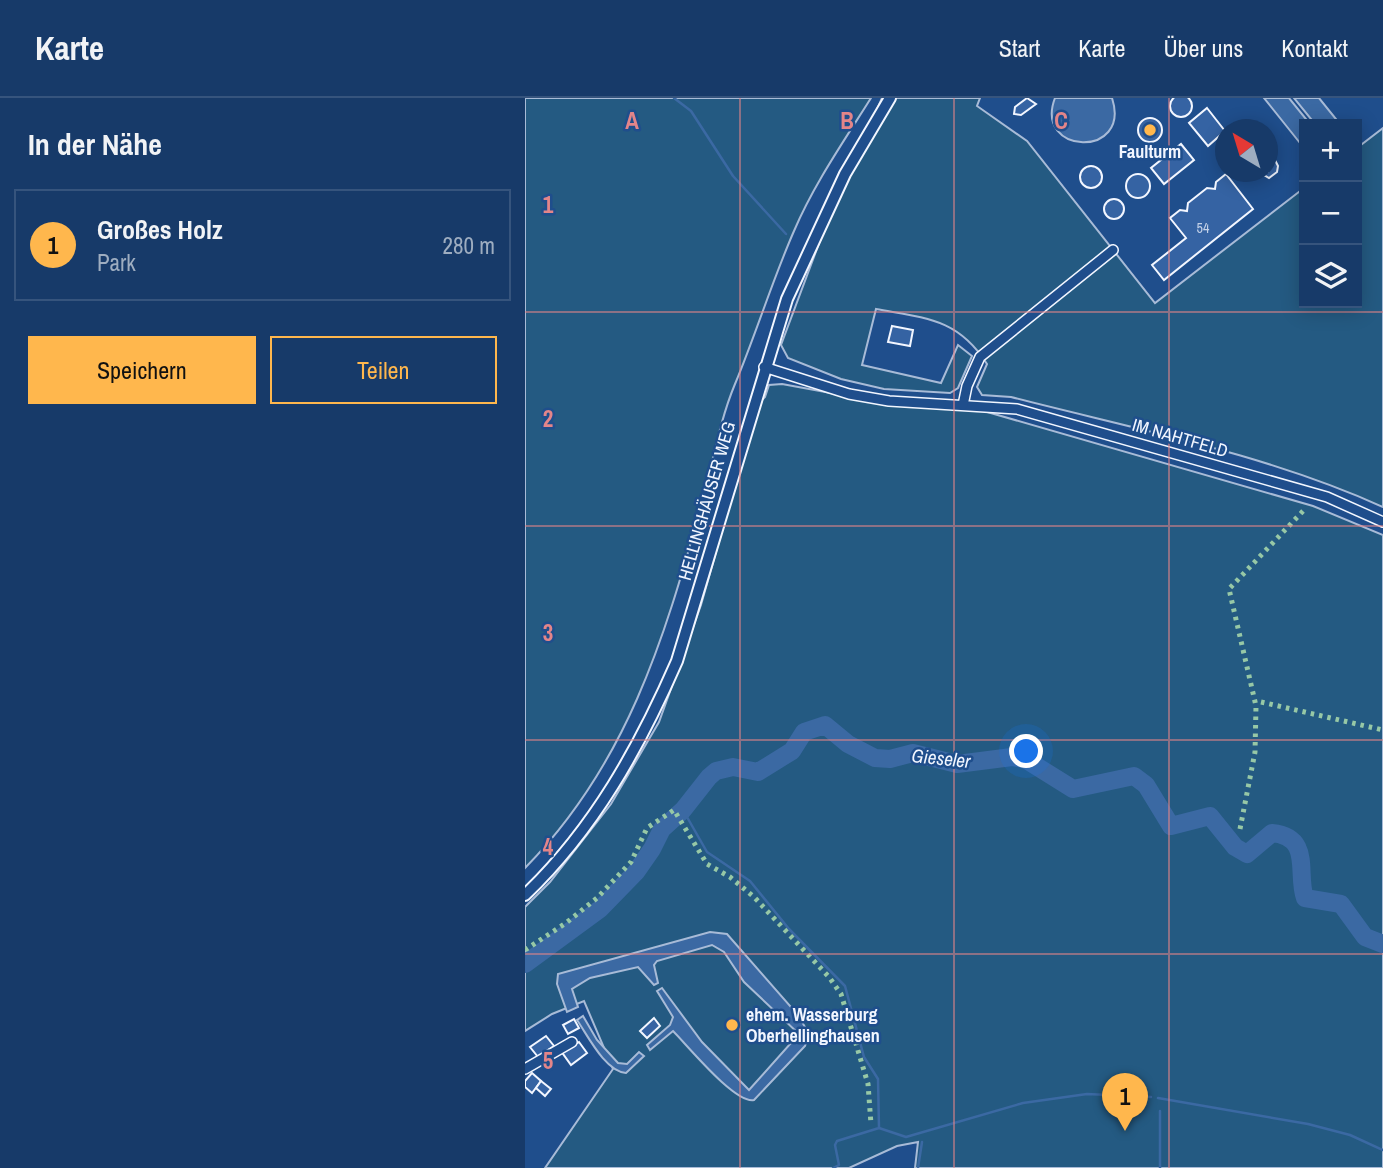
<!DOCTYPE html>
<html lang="de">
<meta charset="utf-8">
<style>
:root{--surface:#173a69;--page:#20416f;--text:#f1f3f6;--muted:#9eadc0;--line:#36547d;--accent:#ffb74d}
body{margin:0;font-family:"Archivo Narrow",sans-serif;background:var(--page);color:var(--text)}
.controls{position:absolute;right:21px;top:21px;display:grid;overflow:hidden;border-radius:0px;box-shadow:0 4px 18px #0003}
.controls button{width:63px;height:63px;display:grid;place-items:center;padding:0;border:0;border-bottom:2px solid var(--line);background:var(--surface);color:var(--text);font:35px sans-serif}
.compass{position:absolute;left:690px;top:21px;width:63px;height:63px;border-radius:50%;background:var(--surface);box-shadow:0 4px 18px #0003;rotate:322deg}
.you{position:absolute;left:502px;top:654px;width:24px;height:24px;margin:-18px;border:5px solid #fff;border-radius:50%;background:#1a73e8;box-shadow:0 0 0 10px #1a73e833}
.badge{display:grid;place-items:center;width:46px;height:46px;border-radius:50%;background:var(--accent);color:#111;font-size:23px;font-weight:700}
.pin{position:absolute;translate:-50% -58px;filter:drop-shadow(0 2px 4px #0008)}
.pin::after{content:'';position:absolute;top:37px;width:24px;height:21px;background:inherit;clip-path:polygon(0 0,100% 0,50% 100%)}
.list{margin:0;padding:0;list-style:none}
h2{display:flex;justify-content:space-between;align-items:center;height:91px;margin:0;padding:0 28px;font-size:30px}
h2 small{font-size:23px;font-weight:400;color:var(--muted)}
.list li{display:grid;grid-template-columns:46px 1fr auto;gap:21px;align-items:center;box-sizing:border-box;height:112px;margin:0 14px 14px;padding:0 14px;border:2px solid var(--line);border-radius:0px}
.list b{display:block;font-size:26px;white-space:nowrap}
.list p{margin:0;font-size:23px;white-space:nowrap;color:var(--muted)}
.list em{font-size:23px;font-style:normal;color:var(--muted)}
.actions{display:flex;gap:14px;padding:21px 28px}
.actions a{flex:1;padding:16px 0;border:2px solid var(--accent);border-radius:0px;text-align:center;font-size:24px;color:var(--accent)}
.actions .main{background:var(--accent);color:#111}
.icon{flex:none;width:38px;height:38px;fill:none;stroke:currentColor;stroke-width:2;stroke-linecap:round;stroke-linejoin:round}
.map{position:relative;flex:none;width:858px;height:1070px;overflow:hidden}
header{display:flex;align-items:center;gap:42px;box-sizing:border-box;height:98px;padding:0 35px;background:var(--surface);border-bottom:2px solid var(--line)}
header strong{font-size:33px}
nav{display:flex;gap:38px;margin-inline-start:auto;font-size:24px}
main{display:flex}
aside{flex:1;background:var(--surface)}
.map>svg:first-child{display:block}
.green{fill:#245a82;stroke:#a8bbd7;stroke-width:2}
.water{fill:#3b69a3;stroke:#a8bbd7;stroke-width:2}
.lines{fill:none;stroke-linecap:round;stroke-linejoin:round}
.stream{stroke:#3b69a3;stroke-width:2.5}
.river{stroke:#3b69a3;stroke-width:18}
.building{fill:#3563a3;stroke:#f2f6ff;stroke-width:2}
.minor-casing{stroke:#f2f6ff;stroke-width:12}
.tertiary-casing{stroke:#f2f6ff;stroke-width:14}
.minor{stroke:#1f4e8c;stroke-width:9}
.tertiary{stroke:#1f4e8c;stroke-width:10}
.hedge{stroke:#97c8a6;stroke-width:5;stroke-dasharray:3.5 5;stroke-linecap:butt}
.grid{fill:none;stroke:#e38589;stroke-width:2;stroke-opacity:0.55}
.poi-dot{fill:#ffb74d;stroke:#1f4e8c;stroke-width:2.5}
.labels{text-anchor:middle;stroke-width:5;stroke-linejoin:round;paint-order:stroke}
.number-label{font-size:14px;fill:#c3d1e8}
.poi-label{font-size:18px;font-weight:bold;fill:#f2f6ff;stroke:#1f4e8c}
.street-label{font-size:18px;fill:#f2f6ff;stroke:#1f4e8c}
.water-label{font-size:19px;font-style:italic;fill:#f2f6ff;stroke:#1f4e8c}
.grid-label{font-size:23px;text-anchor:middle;font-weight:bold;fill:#e38589;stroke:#1f4e8c;stroke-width:5;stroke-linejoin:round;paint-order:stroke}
</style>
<header>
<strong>Karte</strong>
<nav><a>Start</a><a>Karte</a><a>Über uns</a><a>Kontakt</a></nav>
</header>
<main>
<aside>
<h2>In der Nähe<small></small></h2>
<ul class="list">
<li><span class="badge">1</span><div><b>Großes Holz</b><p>Park</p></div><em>280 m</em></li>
</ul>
<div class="actions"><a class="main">Speichern</a><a>Teilen</a></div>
</aside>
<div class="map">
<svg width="858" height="1070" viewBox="0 0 858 1070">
<rect width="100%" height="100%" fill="#1f4e8c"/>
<!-- green -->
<g class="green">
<path d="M0,0H346C319,43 289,86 269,133C247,183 231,236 210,286C194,324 187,369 176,408C139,543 101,667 0,770Z"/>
<path d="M357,0H455L452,8L502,43L630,205L779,90V205H832V50L858,30V409C741,356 610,331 486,299L457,297L452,289L462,266C433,220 400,220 351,211L337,267L416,285L433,247L447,258L433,290L425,295L359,291L316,281L263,260L256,247L302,124Z"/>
<path d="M257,286L322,298L438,307L788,408L858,437V1070H390L393,1044L372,1048L324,1070H20L88,971L59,903L27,916L0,933V809L25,784L86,706L134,624L176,507L233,306L240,299L244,287Z"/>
</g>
<!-- water -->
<g class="water">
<path d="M530,0H587C607,61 508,57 530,0Z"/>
<path d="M739,0H764L785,26H779V50Z"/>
<path d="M769,0H794L815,26H790Z"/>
<path d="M185,834L202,836L273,917L284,936L280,948L229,1002C210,1006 163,948 148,933L125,952L122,947L145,927L148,919L132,893L137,890L177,944L224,992L274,936L219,884L199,854L187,847L132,863L129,867L133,885L129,887L113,869L65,880L47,891L53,909L42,914L32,886L33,876Z"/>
<path d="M58,918L72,942L93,965L102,966L114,954L119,958L101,975C80,973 63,938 52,922Z"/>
</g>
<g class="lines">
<!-- stream -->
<g class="stream">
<path d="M149,0L166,13L208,78L261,136"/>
<path d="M158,712L182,754L225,783L264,831L320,888L339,959L353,981L354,1030L312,1043L310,1047L314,1067L308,1070"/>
<path d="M633,1000L783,1026L825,1037L858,1052"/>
<path d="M635,1013V1070"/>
<path d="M354,1030L381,1039L498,1005L562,996L626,999"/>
<path d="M393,1070L397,1044"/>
</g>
<!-- river -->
<path class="river" d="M0,866L75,811L111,774L127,751L137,731L158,712L184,679L191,673L208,669L233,674L267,653L279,634L300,627L323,646L350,660L365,661L388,655L432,666L487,659L500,661L548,691L609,678L621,687L646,728L685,718L710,749L722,756L747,735C788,739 771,776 780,800L816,806L840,839L858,846"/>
</g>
<!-- building -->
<g class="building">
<circle cx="656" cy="8" r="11"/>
<path d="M502,0L511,6L496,17L489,16L490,9Z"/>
<path d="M682,10L700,33L683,48L664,25Z"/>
<circle cx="625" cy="32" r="12"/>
<path d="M656,46L669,62L639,86L626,70Z"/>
<path d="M743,59L750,62L753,68L752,74L744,80L734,74H743Z"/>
<circle cx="566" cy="79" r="11"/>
<circle cx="613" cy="88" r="12"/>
<path d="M701,76L728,111L639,182L627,167L661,140L645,120L655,112L662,113L663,105L682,90L690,91L691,84Z"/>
<circle cx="589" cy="111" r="10"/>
<path d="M367,228L388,232L385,248L363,244Z"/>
<path d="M129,920L135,928L122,940L115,933Z"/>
<path d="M49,921L54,930L43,936L38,927Z"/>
<path d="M21,938L29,948L13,959L5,949Z"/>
<path d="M54,944L62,955L46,967L36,953Z"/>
<path d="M7,975L16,983L7,995L0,989V983Z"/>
<path d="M16,983L26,991L20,998L11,990Z"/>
</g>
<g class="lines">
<!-- minor casing -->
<g class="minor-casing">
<g id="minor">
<path d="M239,269L324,296L364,303L492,311L802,399L858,424"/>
<path d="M438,307L442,288L455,259L588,152"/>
<path d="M0,971L47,944"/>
</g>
</g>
<!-- tertiary casing -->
<g class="tertiary-casing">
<path id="tertiary" d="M0,797C69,731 114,650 152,563L262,201L320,76L365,0"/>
</g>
<!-- minor -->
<use href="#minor" class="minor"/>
<!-- tertiary -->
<use href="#tertiary" class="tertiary"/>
<!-- hedge -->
<g class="hedge">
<path d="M736,604L858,632"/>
<path d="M715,731L730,654L731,608L704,491L779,412"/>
<path d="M0,852L41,825L72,800L106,764L122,730L149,712L182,766L205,779L229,799L304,879L316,896L343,986L346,1026"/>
</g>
</g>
<!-- grid -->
<path class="grid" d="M215,0V1070M429,0V1070M644,0V1070M0,214H858M0,428H858M0,642H858M0,856H858"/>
<!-- markers -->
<g class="poi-dot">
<circle cx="625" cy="32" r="7"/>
<circle cx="207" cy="927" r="7"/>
</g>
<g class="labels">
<!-- number labels -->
<g class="number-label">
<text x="678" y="135">54</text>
</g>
<!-- poi labels -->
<g class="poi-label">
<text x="625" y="60">Faulturm</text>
<text x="221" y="923" text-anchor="start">ehem. Wasserburg<tspan x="221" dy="21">Oberhellinghausen</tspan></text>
</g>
<!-- street labels -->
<g class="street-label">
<text transform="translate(655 340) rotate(16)" y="6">IM NAHTFELD</text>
<text transform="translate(182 403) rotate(-74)" y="6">HELLINGHÄUSER WEG</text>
</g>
<!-- water labels -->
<g class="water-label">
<text transform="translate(416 660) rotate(6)" y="7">Gieseler</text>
</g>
</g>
<g class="grid-label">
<text x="107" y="31">A</text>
<text x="322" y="31">B</text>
<text x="536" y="31">C</text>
<text x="23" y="115">1</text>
<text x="23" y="329">2</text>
<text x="23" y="543">3</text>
<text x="23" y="757">4</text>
<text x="23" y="971">5</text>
</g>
</svg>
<div class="controls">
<button>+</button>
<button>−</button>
<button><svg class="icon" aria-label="layers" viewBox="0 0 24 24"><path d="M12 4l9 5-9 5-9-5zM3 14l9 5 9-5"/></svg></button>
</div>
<svg class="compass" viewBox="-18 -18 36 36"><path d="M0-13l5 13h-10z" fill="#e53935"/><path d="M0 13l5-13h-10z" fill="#9eadc0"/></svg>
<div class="you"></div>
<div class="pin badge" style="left:600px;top:1033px">1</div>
</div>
</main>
